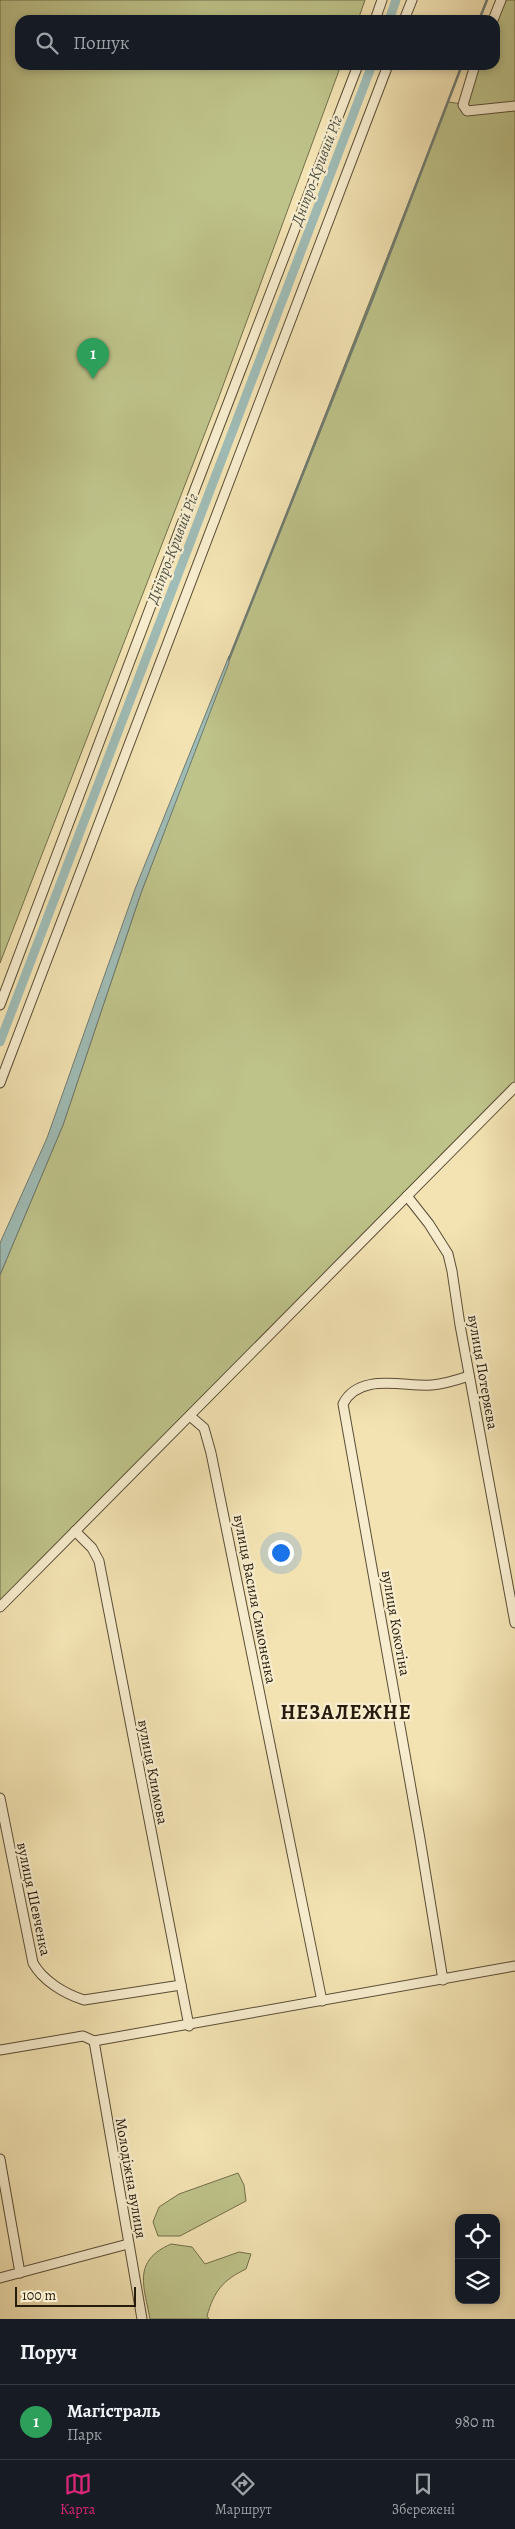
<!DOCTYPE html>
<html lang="uk">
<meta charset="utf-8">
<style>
:root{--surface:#171b24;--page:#242831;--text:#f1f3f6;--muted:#9ea1a6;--line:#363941;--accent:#db2777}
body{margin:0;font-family:Alegreya,serif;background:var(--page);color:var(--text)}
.controls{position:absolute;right:15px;bottom:15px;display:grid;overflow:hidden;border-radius:10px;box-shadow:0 2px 8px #0003}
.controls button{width:45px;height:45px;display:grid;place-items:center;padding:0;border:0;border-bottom:1px solid var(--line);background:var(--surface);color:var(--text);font:25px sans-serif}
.scale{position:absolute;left:15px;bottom:12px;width:121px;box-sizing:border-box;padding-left:5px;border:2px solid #261b0c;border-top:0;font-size:14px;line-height:18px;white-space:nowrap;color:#261b0c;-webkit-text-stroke:4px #f7edce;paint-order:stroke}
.you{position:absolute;left:280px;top:1552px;width:18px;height:18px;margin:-12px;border:4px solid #fff;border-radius:50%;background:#1a73e8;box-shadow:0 0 0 8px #1a73e833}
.badge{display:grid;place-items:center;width:32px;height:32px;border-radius:50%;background:var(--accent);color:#fff;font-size:16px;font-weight:700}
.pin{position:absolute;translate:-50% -41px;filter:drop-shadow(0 1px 2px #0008)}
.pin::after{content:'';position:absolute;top:26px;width:18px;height:15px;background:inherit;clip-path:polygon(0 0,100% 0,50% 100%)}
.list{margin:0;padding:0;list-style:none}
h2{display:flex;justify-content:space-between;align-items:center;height:65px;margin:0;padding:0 20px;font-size:21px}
h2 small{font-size:16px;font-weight:400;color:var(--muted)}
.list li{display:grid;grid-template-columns:32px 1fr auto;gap:15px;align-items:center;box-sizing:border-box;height:75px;padding:0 20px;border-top:1px solid var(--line)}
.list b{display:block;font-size:19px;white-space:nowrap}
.list p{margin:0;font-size:16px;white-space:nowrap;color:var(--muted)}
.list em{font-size:16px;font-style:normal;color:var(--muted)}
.icon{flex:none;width:28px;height:28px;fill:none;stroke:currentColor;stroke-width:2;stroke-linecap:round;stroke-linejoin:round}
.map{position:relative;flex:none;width:515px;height:2319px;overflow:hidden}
.search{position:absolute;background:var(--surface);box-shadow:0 2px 8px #0003;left:15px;right:15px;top:15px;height:55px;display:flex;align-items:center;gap:12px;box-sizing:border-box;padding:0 18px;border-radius:15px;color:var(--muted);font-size:19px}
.sheet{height:140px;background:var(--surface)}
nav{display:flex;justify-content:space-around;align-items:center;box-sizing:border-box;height:70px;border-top:1px solid var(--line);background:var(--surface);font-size:14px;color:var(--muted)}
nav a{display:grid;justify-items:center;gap:2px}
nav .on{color:var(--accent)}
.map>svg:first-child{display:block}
.green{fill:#bec38a;stroke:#726f4b}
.water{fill:#9fbcb6;stroke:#6f7c72}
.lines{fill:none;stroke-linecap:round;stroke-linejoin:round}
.stream{stroke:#6f7c72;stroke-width:2.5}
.canal{stroke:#9fbcb6;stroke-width:9}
.minor-casing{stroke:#594d36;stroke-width:11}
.minor{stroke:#f7edce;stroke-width:9}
.labels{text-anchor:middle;stroke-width:4.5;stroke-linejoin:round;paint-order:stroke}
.street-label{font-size:15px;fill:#261b0c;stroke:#f7edce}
.water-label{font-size:16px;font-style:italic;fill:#505348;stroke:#f7edce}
.district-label{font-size:20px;font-weight:bold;letter-spacing:1px;fill:#261b0c;stroke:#f7edce}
</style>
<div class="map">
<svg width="515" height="2319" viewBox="0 0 515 2319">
<rect width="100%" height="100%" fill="#f3e3b3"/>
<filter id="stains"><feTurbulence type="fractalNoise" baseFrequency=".004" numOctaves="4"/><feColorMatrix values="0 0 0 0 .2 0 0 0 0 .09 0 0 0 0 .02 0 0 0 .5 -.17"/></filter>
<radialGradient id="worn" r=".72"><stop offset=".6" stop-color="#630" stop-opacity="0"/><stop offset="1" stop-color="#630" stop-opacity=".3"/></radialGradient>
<!-- green -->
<g class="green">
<path d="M0,0H365L358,20H20V65H341L217,402L0,963Z"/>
<path d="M501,0H515V1087L0,1607V1275L63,1125L141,893L230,657L448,102L463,104L475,65H495V20Z"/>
<path d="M238,2173L244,2185L246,2201L180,2236H158L153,2222L159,2207L179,2194Z"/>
<path d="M171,2244L192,2247L205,2264L239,2252L251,2254L246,2269C223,2280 214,2291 207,2316L209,2319H150C144,2286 132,2261 171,2244Z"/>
</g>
<!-- water -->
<path class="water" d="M229,656V663L141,893L63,1125L0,1275V1243L47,1138L135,889Z"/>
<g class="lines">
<!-- stream -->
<g class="stream">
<path d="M479,20L487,0"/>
<path d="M229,659L372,300L462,65"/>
</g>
<!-- canal -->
<g class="canal">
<path d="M389,20L396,0"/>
<path d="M0,1042L372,65"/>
</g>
<!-- minor casing -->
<g class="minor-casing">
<g id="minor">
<path d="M375,20L382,0"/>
<path d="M404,20L412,0"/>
<path d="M493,20L501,0"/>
<path d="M475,65L463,105L467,111L515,106"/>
<path d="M0,1005L195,489L358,65"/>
<path d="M0,1083L388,65"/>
<path d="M407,1196L429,1224L448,1254L452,1271L460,1325L515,1623"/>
<path d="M190,1416L204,1428L211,1453L322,2001"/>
<path d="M75,1531L92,1548L99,1561L189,2026"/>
<path d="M0,1607L515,1087"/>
<path d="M0,1798L33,1963C43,1981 65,1994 84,2000L181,1985"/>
<path d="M443,1980L420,1839L343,1404C359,1372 404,1387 432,1385C444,1384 457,1380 469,1376"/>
<path d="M94,2041L142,2319"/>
<path d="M0,2050L83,2036L94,2041L515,1966"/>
<path d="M0,2159L20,2273"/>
<path d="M0,2278L128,2244"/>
</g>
</g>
<!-- minor -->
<use href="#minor" class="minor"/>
</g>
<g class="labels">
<!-- street labels -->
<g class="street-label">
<text transform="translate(483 1372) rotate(80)" y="5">вулиця Потеряєва</text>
<text transform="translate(255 1599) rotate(79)" y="5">вулиця Василя Симоненка</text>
<text transform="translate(396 1623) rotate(80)" y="5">вулиця Кокотіна</text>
<text transform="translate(153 1772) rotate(79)" y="5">вулиця Климова</text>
<text transform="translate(34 1899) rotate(78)" y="5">вулиця Шевченка</text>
<text transform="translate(131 2178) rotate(80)" y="5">Молодіжна вулиця</text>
</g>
<!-- water labels -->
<g class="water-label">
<text transform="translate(316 170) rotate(-69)" y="6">Дніпро-Кривий Ріг</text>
<text transform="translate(172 548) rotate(-69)" y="6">Дніпро-Кривий Ріг</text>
</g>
<!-- district labels -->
<g class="district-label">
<text x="346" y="1719">НЕЗАЛЕЖНЕ</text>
</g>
</g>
<rect width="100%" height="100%" filter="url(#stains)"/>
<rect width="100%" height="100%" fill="url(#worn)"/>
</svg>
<div class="controls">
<button><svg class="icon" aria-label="locate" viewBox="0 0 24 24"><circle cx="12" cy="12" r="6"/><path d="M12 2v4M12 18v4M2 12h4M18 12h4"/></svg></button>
<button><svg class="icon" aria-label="layers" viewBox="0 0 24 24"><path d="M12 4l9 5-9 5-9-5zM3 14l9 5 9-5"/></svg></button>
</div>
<div class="scale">100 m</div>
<div class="you"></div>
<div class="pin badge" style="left:93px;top:379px;background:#2e9e5b">1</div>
<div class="search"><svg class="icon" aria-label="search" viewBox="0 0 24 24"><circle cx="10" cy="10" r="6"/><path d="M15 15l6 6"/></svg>Пошук</div>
</div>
<section class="sheet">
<h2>Поруч<small></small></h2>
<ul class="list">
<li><span class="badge" style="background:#2e9e5b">1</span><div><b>Магістраль</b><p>Парк</p></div><em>980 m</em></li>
</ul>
</section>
<nav>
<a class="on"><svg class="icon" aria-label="map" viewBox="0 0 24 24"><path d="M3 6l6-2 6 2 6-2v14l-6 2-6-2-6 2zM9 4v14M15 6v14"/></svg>Карта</a>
<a><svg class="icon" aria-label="directions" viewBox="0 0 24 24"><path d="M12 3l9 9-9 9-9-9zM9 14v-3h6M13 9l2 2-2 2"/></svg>Маршрут</a>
<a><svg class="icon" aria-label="saved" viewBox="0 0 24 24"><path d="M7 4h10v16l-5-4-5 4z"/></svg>Збережені</a>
</nav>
